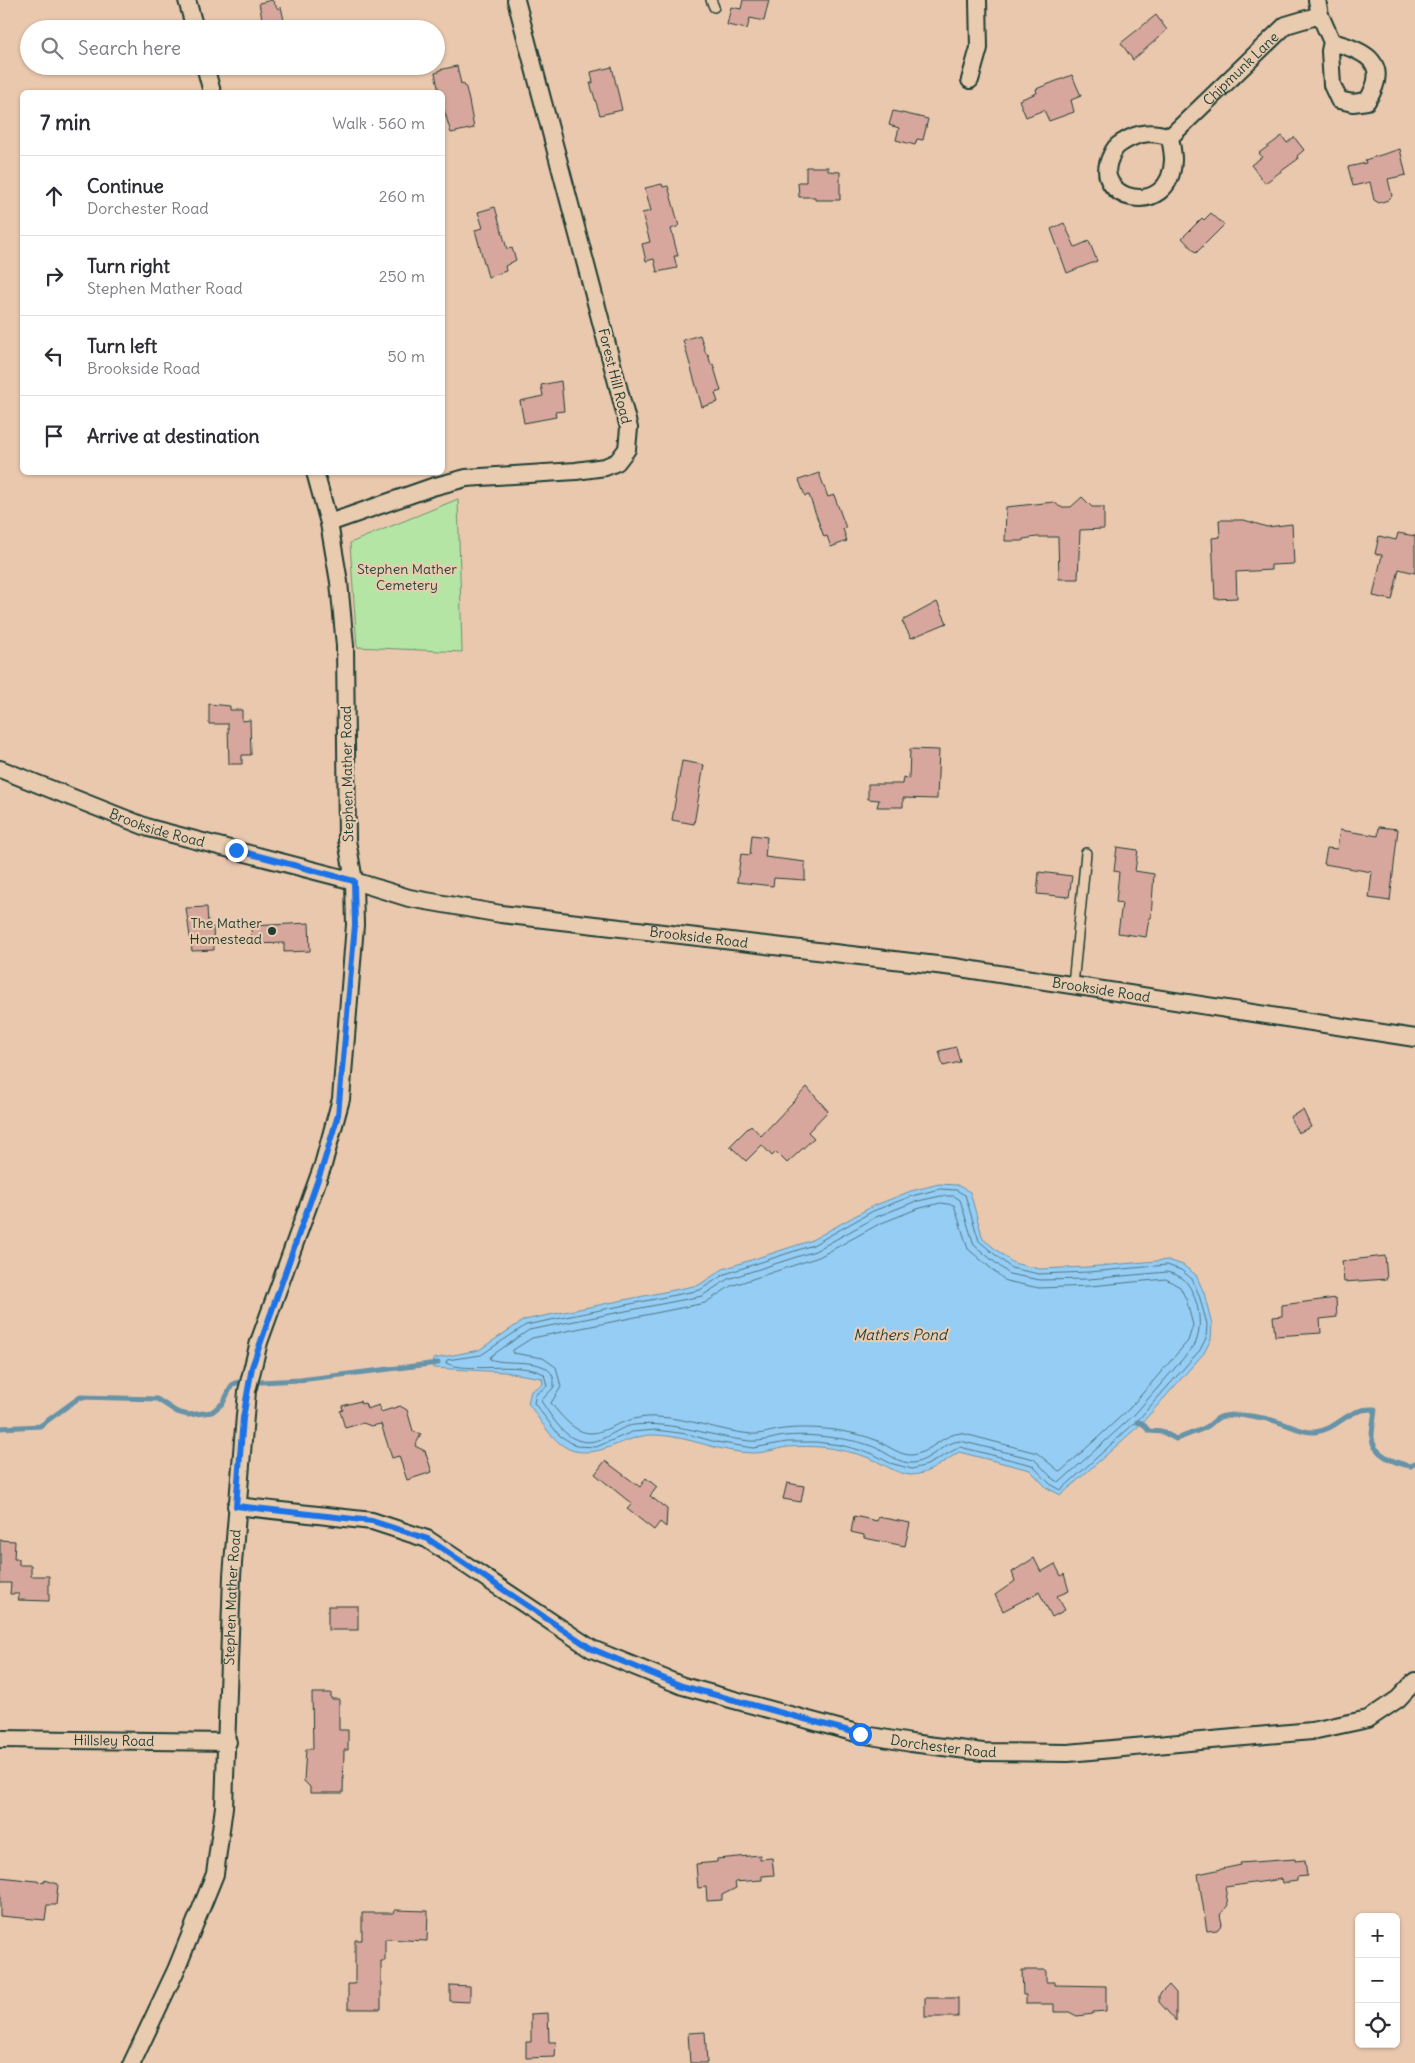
<!DOCTYPE html>
<meta charset="utf-8">
<style>
:root{--surface:#fff;--page:#f2f2f3;--text:#2b2b33;--muted:#7c7c81;--line:#e1e1e2}
body{margin:0;font-family:Delius,sans-serif;background:var(--page);color:var(--text)}
.controls{position:absolute;right:15px;bottom:15px;display:grid;overflow:hidden;border-radius:8px;box-shadow:0 1px 4px #0004}
.controls button{width:45px;height:45px;display:grid;place-items:center;padding:0;border:0;border-bottom:1px solid var(--line);background:var(--surface);color:var(--text);font:25px sans-serif}
.stop{position:absolute;width:15px;height:15px;margin:-11px;border:4px solid #1a73e8;border-radius:50%;background:#fff}
.stop.end{background:#1a73e8;border-color:#fff;box-shadow:0 1px 5px #0008}
.list{margin:0;padding:0;list-style:none}
h2{display:flex;justify-content:space-between;align-items:center;height:65px;margin:0;padding:0 20px;font-size:21px}
h2 small{font-size:16px;font-weight:400;color:var(--muted)}
.list li{display:grid;grid-template-columns:32px 1fr auto;gap:15px;align-items:center;box-sizing:border-box;height:80px;padding:0 20px;border-top:1px solid var(--line)}
.list b{display:block;font-size:19px;white-space:nowrap}
.list p{margin:0;font-size:16px;white-space:nowrap;color:var(--muted)}
.list em{font-size:16px;font-style:normal;color:var(--muted)}
.icon{flex:none;width:28px;height:28px;fill:none;stroke:currentColor;stroke-width:2;stroke-linecap:round;stroke-linejoin:round}
.map{position:relative;flex:none;width:1415px;height:2063px;overflow:hidden}
.search{position:absolute;background:var(--surface);box-shadow:0 1px 4px #0004;left:20px;top:20px;width:425px;height:55px;display:flex;align-items:center;gap:12px;box-sizing:border-box;padding:0 18px;border-radius:28px;color:var(--muted);font-size:19px}
.panel{position:absolute;background:var(--surface);box-shadow:0 1px 4px #0004;left:20px;top:90px;width:425px;height:385px;border-radius:8px}
.map>svg:first-child{display:block}
.green{fill:#b5e5a4;stroke:#6a916c}
.water{fill:#96cdf5;stroke:#6693a8}
.lines{fill:none;stroke-linecap:round;stroke-linejoin:round}
.shore{stroke:#4f7781;stroke-width:1}
.stream{stroke:#6693a8;stroke-width:5}
.building{fill:#d7a79d;stroke:#1f3d34}
.lane-casing{stroke:#1f3d34;stroke-width:12}
.street-casing{stroke:#1f3d34;stroke-width:20}
.lane{stroke:#e9ccaf;stroke-width:9}
.street{stroke:#e9ccaf;stroke-width:16}
.route{stroke:#1a73e8;stroke-width:6}
.poi-dot{fill:#1f3d34;stroke:#e9ccaf;stroke-width:2}
.labels{text-anchor:middle;stroke-width:4.5;stroke-linejoin:round;paint-order:stroke}
.street-label{font-size:14px;fill:#1f3d34;stroke:#e9ccaf}
.park-label{font-size:14px;fill:#26453a;stroke:#e9ccaf}
.poi-label{font-size:14px;fill:#1f3d34;stroke:#e9ccaf;text-anchor:end}
.water-label{font-size:15px;font-style:italic;fill:#25443e;stroke:#e9ccaf}
</style>
<div class="map">
<svg width="1415" height="2063" viewBox="0 0 1415 2063">
<rect width="100%" height="100%" fill="#eac8ae"/>
<filter id="ink" filterUnits="userSpaceOnUse"><feTurbulence type="fractalNoise" baseFrequency=".02" numOctaves="2"/><feDisplacementMap in="SourceGraphic" scale="10" xChannelSelector="R" yChannelSelector="G"/><feConvolveMatrix kernelMatrix="1 2 1 2 8 2 1 2 1" color-interpolation-filters="sRGB"/></filter>
<g filter="url(#ink)">
<!-- green -->
<path class="green" d="M458,499L462,652L357,647L350,543Z"/>
<!-- water -->
<path class="water" d="M939,1184L957,1185L970,1192L983,1239L1013,1263L1039,1269L1088,1267L1168,1260L1183,1265L1196,1275L1204,1293L1212,1324L1211,1339L1204,1353L1142,1423L1061,1495L1047,1488L1030,1470L959,1452C946,1460 928,1475 911,1475C896,1474 883,1463 869,1458C860,1454 849,1452 840,1450C823,1446 804,1446 787,1447C776,1449 764,1453 753,1453C720,1453 689,1436 656,1435C626,1434 605,1457 575,1451C555,1447 539,1418 528,1403L531,1391L543,1384L542,1378L505,1372L433,1368V1359L479,1350L524,1320L699,1285L723,1269L810,1241L871,1207L911,1191Z"/>
<g class="lines">
<!-- shore -->
<g class="shore">
<path d="M940,1189L956,1190L965,1195L979,1241L1011,1268L1039,1274L1089,1272L1167,1265L1181,1270L1192,1279L1199,1295L1207,1324L1206,1338L1200,1350L1138,1420L1061,1490L1050,1484L1032,1465L960,1447L927,1465L912,1469L890,1463L871,1453L840,1445L816,1442H787L753,1448L716,1442L687,1434L656,1430L632,1432L596,1447L576,1446L559,1435L534,1403L536,1394L547,1386L544,1374C517,1360 467,1374 446,1363L447,1360L481,1355L526,1325L700,1290L725,1274L813,1245L873,1211L912,1196Z"/>
<path d="M941,1196H954L960,1200L974,1245L1009,1274L1040,1280L1089,1279L1167,1272C1174,1274 1182,1276 1187,1283C1199,1300 1204,1328 1194,1346L1134,1415L1060,1482L1054,1480L1034,1459L960,1441C943,1442 931,1461 913,1463C899,1464 886,1452 874,1447C857,1440 837,1438 818,1436C808,1435 795,1435 784,1436C773,1438 761,1442 750,1441C711,1437 675,1421 634,1425C615,1427 601,1448 577,1440C561,1434 550,1414 541,1401L554,1387C557,1353 508,1367 490,1359L491,1356L529,1330L702,1296L728,1279L815,1251L876,1217L914,1202Z"/>
<path d="M941,1203L954,1205L968,1249L1006,1281L1039,1288L1090,1286L1166,1279L1180,1287L1186,1299L1193,1325L1188,1341L1128,1410L1060,1472L1037,1453L961,1433C943,1434 931,1452 913,1455C901,1456 888,1446 878,1441C867,1436 853,1433 841,1431C823,1428 803,1427 784,1429C773,1430 762,1435 751,1434C719,1431 689,1418 657,1417C603,1414 596,1463 551,1403L561,1387L556,1367L543,1358L513,1353V1350L532,1338L705,1303L731,1286L819,1257L879,1224L917,1209Z"/>
</g>
<!-- stream -->
<g class="stream">
<path d="M260,1382L300,1380L438,1363"/>
<path d="M1137,1422L1142,1423L1149,1431L1163,1432L1176,1439C1184,1436 1202,1430 1208,1426C1214,1422 1216,1417 1224,1416C1240,1413 1263,1417 1278,1422C1290,1425 1302,1433 1315,1432C1338,1430 1347,1407 1375,1409C1374,1419 1372,1428 1372,1437C1372,1455 1398,1464 1411,1466L1415,1463"/>
<path d="M0,1428L40,1426L80,1397L157,1399L177,1412L188,1415L212,1412L223,1403L232,1385L238,1382"/>
</g>
</g>
<!-- building -->
<g class="building">
<path d="M272,0L278,9L281,7L286,29H264L259,3Z"/>
<path d="M743,0H769L764,21L750,18L747,29L727,25L731,7L741,9Z"/>
<path d="M1156,15L1167,30L1133,60L1121,43Z"/>
<path d="M457,66L461,84L463,83L466,88L469,101L474,128L451,133L442,103V92H439L435,73L439,72V70Z"/>
<path d="M612,67L622,110L600,115L590,83H593L591,72Z"/>
<path d="M1072,75L1081,96L1071,100L1074,112L1049,121L1044,110L1026,117L1019,100L1037,93L1036,89Z"/>
<path d="M893,111L928,119L923,140L917,139L915,145L896,140L899,128L889,125Z"/>
<path d="M1282,136L1287,143L1294,137L1304,150L1297,156L1298,159L1265,183L1251,165L1262,157L1259,153Z"/>
<path d="M1400,149L1406,175L1388,179L1392,196L1388,200L1379,203L1374,200L1370,182L1353,186L1348,167L1366,163L1365,160Z"/>
<path d="M806,167H828V171L840,172V200H815V197H799L798,182H806Z"/>
<path d="M662,184L663,187L668,186L679,226L671,229L678,256H674L677,268L657,272L654,259L646,261L642,244L650,242L642,213L651,211L645,188Z"/>
<path d="M495,207L507,249L512,248L516,260L505,266L506,271L488,277L475,230L483,228L478,212Z"/>
<path d="M1211,213L1224,225L1196,253L1182,238L1202,218L1204,220Z"/>
<path d="M1064,223L1075,247L1089,241L1097,261L1067,273L1051,229Z"/>
<path d="M700,335L706,354H708L711,365L713,364L721,391L715,393L718,402L702,407L683,340Z"/>
<path d="M561,381L564,411L555,412L556,417L524,423L520,401L543,396L541,385Z"/>
<path d="M819,473L828,497L834,495L846,528L843,529L847,541L831,547L827,536L824,537L809,495L805,496L799,480Z"/>
<path d="M1082,497L1092,507H1104V529L1080,530L1078,579H1059L1058,537H1037L1023,539V541H1005L1006,507L1054,502L1060,507H1071Z"/>
<path d="M1219,520H1244L1267,527L1292,524L1294,564L1271,565V570L1236,572L1237,598L1215,599L1212,538L1220,537Z"/>
<path d="M1398,533L1415,536V573L1399,569L1392,600L1373,596L1382,555L1375,554L1379,536L1396,540Z"/>
<path d="M937,602L947,623L911,638L902,621Z"/>
<path d="M209,704L230,706V710H242V721L250,720L251,755H242V764H229L228,724H209Z"/>
<path d="M910,749L939,750L937,799L903,798V807H877L879,800L868,799V784H902L903,777L909,779Z"/>
<path d="M682,761L704,765L694,824L672,820Z"/>
<path d="M1379,827L1398,829L1390,901L1369,898L1372,872L1324,864L1327,848L1337,849L1340,830L1378,836Z"/>
<path d="M752,835L767,837L765,857L805,862V880L774,878L773,886L737,882L741,854L750,855Z"/>
<path d="M1117,847L1138,850L1135,871L1154,874L1151,918H1149L1146,937L1118,933L1122,903L1116,902L1119,872L1114,871Z"/>
<path d="M1039,872L1072,876L1069,897L1037,894Z"/>
<path d="M207,907L208,925L213,927L214,950L192,951L186,908Z"/>
<path d="M309,923L310,951L284,952V943L252,944L251,926Z"/>
<path d="M956,1047L960,1062L943,1066L939,1051Z"/>
<path d="M807,1087L828,1111L808,1132L814,1138L787,1163L776,1152L772,1156L762,1145L746,1161L730,1146L751,1125L761,1136Z"/>
<path d="M1303,1110L1311,1127L1298,1133L1290,1117Z"/>
<path d="M1385,1256L1387,1279L1344,1282L1342,1261Z"/>
<path d="M1336,1298L1337,1317L1320,1319L1321,1333L1275,1336L1273,1317L1282,1316V1305Z"/>
<path d="M360,1401L361,1404L365,1403L367,1409L379,1405L381,1412L400,1406L407,1410L413,1431L421,1434L415,1446L425,1451L432,1472L407,1480L399,1456L392,1458L381,1424L371,1426L363,1423L345,1428L340,1411L343,1410L342,1406Z"/>
<path d="M605,1461L640,1487L646,1478L657,1487L650,1496L667,1509L666,1527L660,1522L654,1530L627,1509L632,1504L595,1474Z"/>
<path d="M787,1483L804,1486L801,1502L783,1499Z"/>
<path d="M854,1516L877,1521L878,1517L910,1523L905,1546L864,1538V1535L851,1532Z"/>
<path d="M0,1540L15,1541L14,1559H19V1565H31V1576H49V1601L18,1600L19,1594H10L11,1583H0Z"/>
<path d="M1034,1558L1041,1572L1055,1564L1061,1576L1064,1574L1069,1591L1057,1596L1065,1610L1052,1617L1039,1592L1003,1611L995,1595L1015,1581L1012,1572Z"/>
<rect x="328" y="1606" width="30" height="24"/>
<path d="M312,1693H331V1699H339V1730H348V1750H344L343,1793H310V1787L304,1781L306,1749H313Z"/>
<path d="M760,1855V1859L772,1858L774,1875L762,1876V1880L735,1882L736,1888L722,1895V1900L707,1901L706,1887L698,1888L696,1864L717,1862V1859Z"/>
<path d="M1295,1859V1861L1305,1860L1307,1876L1297,1877V1881L1283,1883L1282,1879L1225,1887L1228,1905L1220,1915L1222,1924L1217,1930L1207,1931L1198,1874L1241,1865L1240,1863Z"/>
<path d="M0,1877L45,1882V1880L58,1884L56,1905H47L45,1920L0,1916Z"/>
<path d="M395,1910L428,1911L427,1941L385,1939V1961H381V2009H348V1984H355V1940H362V1913H394Z"/>
<path d="M1022,1970H1046V1982H1055V1985L1106,1986V2011L1093,2012V2014L1077,2016L1069,2012H1054V2004H1026V1995H1023Z"/>
<path d="M450,1985L470,1986V2002L450,2001Z"/>
<path d="M1169,1985L1176,1993V2021L1159,2002V1995Z"/>
<rect x="925" y="1998" width="33" height="19"/>
<path d="M548,2013L549,2042H556L555,2057L526,2058V2042H531V2014Z"/>
<path d="M705,2032L707,2063H690L688,2033Z"/>
</g>
<g class="lines">
<!-- lane casing -->
<g class="lane-casing">
<g id="lane">
<path d="M711,0L714,7"/>
<path d="M1073,985L1086,853"/>
</g>
</g>
<!-- street casing -->
<g class="street-casing">
<g id="street">
<path d="M187,0L195,29"/>
<path d="M1317,0L1320,15L1332,42L1330,51L1332,85L1339,100L1353,103L1367,101C1391,64 1367,51 1332,42"/>
<path d="M205,66L212,92"/>
<path d="M970,80L979,48L978,0"/>
<path id="s1" d="M1170,137C1152,131 1139,132 1123,142C1116,146 1114,149 1111,156C1089,200 1171,221 1173,160C1173,152 1171,144 1170,137L1286,25L1320,15"/>
<path d="M329,523L432,487L466,478L576,471L605,467L617,462L627,449L629,428L516,0"/>
<path id="s2" d="M0,769L149,828L354,881L409,898L501,914L954,967L1415,1038"/>
<path id="s3" d="M236,1506L372,1521L427,1539L592,1649L683,1686L860,1734L911,1743L983,1752L1068,1753L1312,1731L1368,1719L1398,1699L1415,1681"/>
<path id="s4" d="M0,1739L228,1742"/>
<path id="s5" d="M132,2063L176,1970L215,1874L224,1807L232,1576L247,1391L259,1342L323,1165L341,1099L355,925L354,881L347,840L345,646L339,582L329,523L315,472"/>
</g>
</g>
<!-- lane -->
<use href="#lane" class="lane"/>
<!-- street -->
<use href="#street" class="street"/>
</g>
</g>
<g class="lines" filter="url(#ink)">
<!-- route -->
<path class="route" d="M236,850L354,881L355,925L338,1115L323,1165L252,1367L243,1418L236,1506L372,1521L428,1539L592,1649L682,1686L860,1734"/>
</g>
<!-- markers -->
<circle class="poi-dot" cx="272" cy="931" r="5"/>
<g class="labels">
<!-- street labels -->
<g class="street-label">
<text dy="5" stroke="none"><textPath href="#s1" startOffset="308">Chipmunk Lane</textPath></text>
<text transform="translate(615 376) rotate(76)" y="5">Forest Hill Road</text>
<text transform="translate(347 774) rotate(-91)" y="5">Stephen Mather Road</text>
<text dy="5" stroke="none"><textPath href="#s2" startOffset="168">Brookside Road</textPath></text>
<text dy="5" stroke="none"><textPath href="#s2" startOffset="722">Brookside Road</textPath></text>
<text dy="5" stroke="none"><textPath href="#s2" startOffset="1128">Brookside Road</textPath></text>
<text dy="5" stroke="none"><textPath href="#s5" startOffset="484">Stephen Mather Road</textPath></text>
<text dy="5" stroke="none"><textPath href="#s4" startOffset="114">Hillsley Road</textPath></text>
<text dy="5" stroke="none"><textPath href="#s3" startOffset="759">Dorchester Road</textPath></text>
</g>
<!-- park labels -->
<g class="park-label">
<text x="407" y="574">Stephen Mather<tspan x="407" dy="16">Cemetery</tspan></text>
</g>
<!-- poi labels -->
<g class="poi-label">
<text x="262" y="928">The Mather<tspan x="262" dy="16">Homestead</tspan></text>
</g>
<!-- water labels -->
<g class="water-label">
<text x="900" y="1340">Mathers Pond</text>
</g>
</g>
</svg>
<div class="controls">
<button>+</button>
<button>−</button>
<button><svg class="icon" aria-label="locate" viewBox="0 0 24 24"><circle cx="12" cy="12" r="6"/><path d="M12 2v4M12 18v4M2 12h4M18 12h4"/></svg></button>
</div>
<div class="stop" style="left:860px;top:1734px"></div>
<div class="stop end" style="left:236px;top:850px"></div>
<div class="search"><svg class="icon" aria-label="search" viewBox="0 0 24 24"><circle cx="10" cy="10" r="6"/><path d="M15 15l6 6"/></svg>Search here</div>
<section class="panel">
<h2>7 min<small>Walk · 560 m</small></h2>
<ul class="list">
<li><svg class="icon" aria-label="ahead" viewBox="0 0 24 24"><path d="M12 20V5M6 11l6-6 6 6"/></svg><div><b>Continue</b><p>Dorchester Road</p></div><em>260 m</em></li>
<li><svg class="icon" aria-label="right" viewBox="0 0 24 24"><path d="M7 20v-9h11M14 6l5 5-5 5"/></svg><div><b>Turn right</b><p>Stephen Mather Road</p></div><em>250 m</em></li>
<li><svg class="icon" aria-label="left" viewBox="0 0 24 24"><path d="M17 20v-9H6M10 6l-5 5 5 5"/></svg><div><b>Turn left</b><p>Brookside Road</p></div><em>50 m</em></li>
<li><svg class="icon" aria-label="arrive" viewBox="0 0 24 24"><path d="M6 21V4h12l-3 4 3 4H6"/></svg><div><b>Arrive at destination</b></div></li>
</ul>
</section>
</div>
